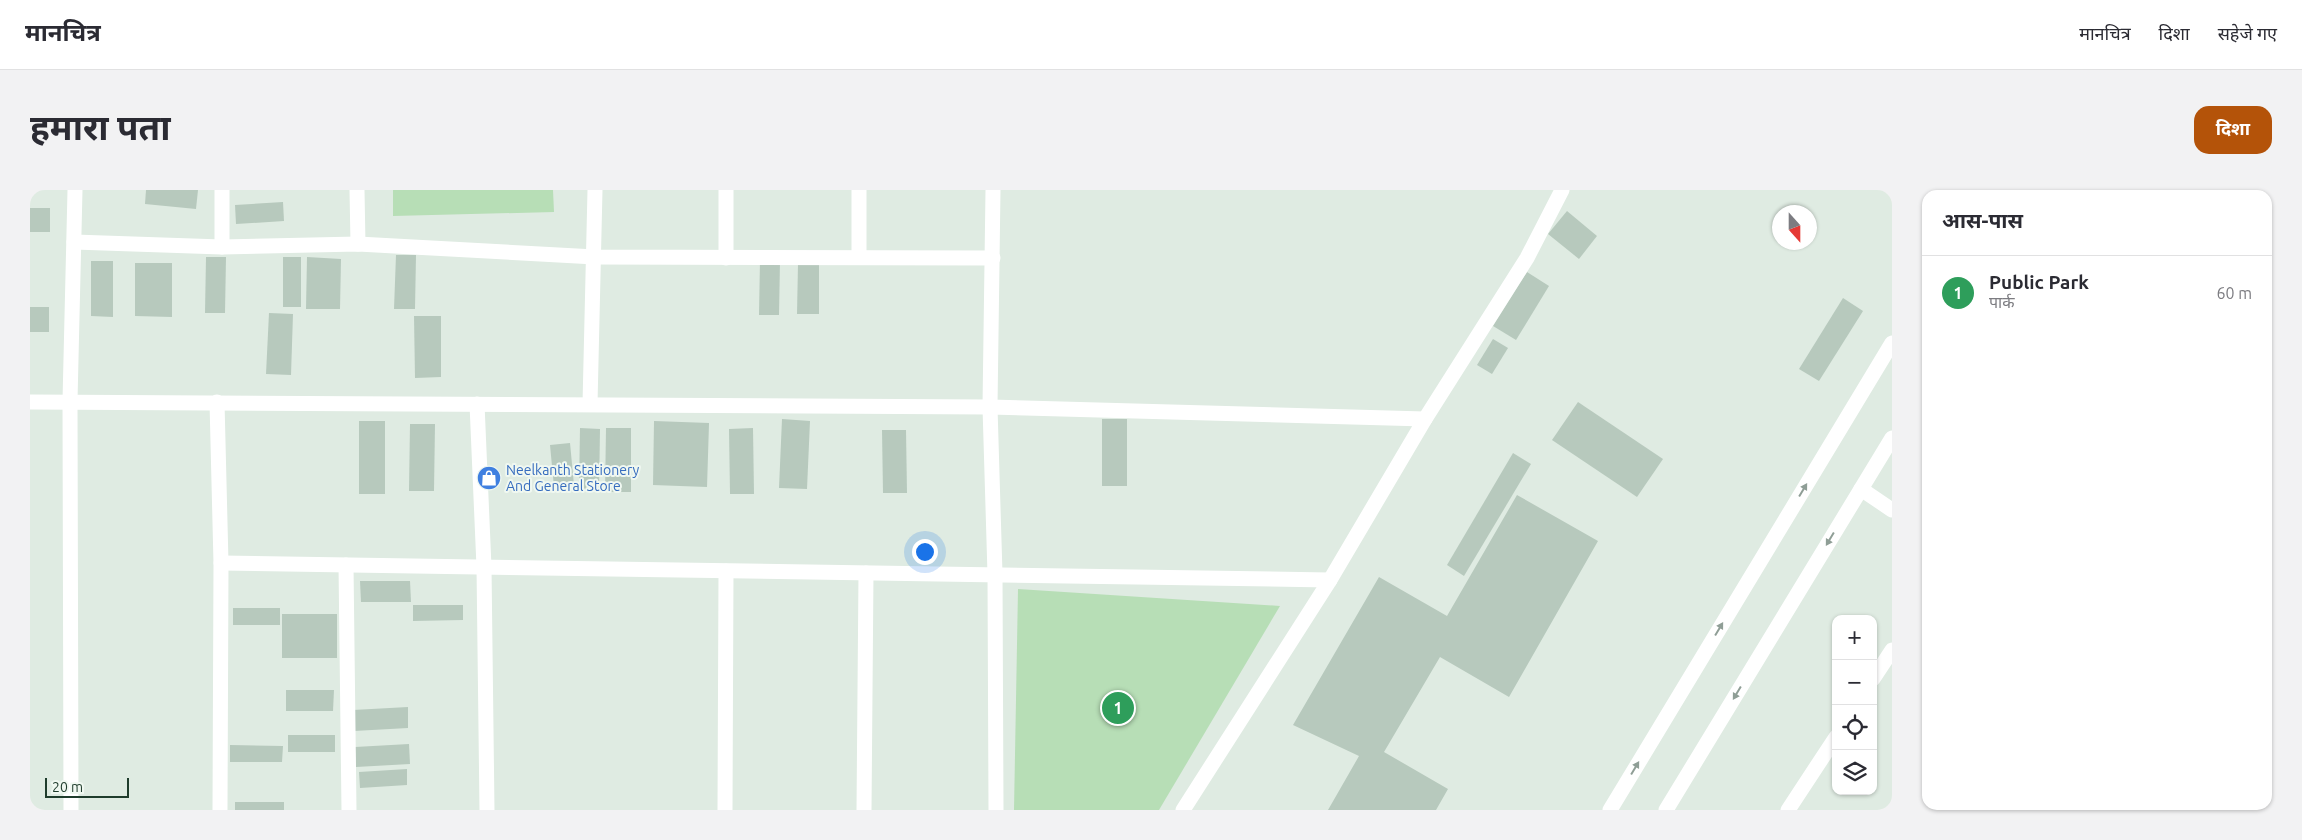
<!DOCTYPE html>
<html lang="hi">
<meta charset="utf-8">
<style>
:root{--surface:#fff;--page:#f2f2f3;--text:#2b2b33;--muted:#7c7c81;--line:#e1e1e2;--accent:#b45309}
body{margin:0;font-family:Ubuntu,"Noto Sans Devanagari",sans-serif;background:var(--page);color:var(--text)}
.controls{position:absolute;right:15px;bottom:15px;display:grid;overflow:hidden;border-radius:10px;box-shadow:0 1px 4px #0004}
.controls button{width:45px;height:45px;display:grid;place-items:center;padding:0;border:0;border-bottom:1px solid var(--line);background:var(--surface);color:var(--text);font:25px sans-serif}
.compass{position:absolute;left:1742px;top:15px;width:45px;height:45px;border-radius:50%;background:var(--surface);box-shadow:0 1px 4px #0004;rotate:159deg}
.scale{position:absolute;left:15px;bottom:12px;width:84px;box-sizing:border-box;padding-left:5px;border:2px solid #1f3c2c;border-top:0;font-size:14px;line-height:18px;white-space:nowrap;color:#1f3c2c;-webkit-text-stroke:4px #f0f8f1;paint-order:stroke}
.you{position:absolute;left:894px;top:361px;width:18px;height:18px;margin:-12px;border:4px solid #fff;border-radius:50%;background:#1a73e8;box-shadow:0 0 0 8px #1a73e833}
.badge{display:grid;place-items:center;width:32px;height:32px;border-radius:50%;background:var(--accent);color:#fff;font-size:16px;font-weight:700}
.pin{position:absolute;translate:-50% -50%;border:2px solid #fff;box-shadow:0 1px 5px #0006}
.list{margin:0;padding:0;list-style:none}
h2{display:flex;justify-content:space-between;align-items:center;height:65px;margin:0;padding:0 20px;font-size:21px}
h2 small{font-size:16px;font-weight:400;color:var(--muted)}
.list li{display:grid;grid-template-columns:32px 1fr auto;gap:15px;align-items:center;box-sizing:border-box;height:75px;padding:0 20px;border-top:1px solid var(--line)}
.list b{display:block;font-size:19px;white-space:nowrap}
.list p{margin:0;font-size:16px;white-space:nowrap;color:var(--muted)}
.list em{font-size:16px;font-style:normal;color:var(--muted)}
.icon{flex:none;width:28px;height:28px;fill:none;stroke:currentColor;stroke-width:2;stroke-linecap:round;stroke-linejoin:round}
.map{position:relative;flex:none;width:1862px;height:620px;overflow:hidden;border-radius:15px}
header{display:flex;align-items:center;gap:30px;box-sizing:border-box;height:70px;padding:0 25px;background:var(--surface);border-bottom:1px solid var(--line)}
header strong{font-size:24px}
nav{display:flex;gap:28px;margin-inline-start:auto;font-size:18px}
.intro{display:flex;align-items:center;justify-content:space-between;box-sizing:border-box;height:120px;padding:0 30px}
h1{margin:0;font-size:35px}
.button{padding:12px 22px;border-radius:15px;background:var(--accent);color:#fff;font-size:18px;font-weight:700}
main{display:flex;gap:30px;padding:0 30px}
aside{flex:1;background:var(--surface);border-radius:15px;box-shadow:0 1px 4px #0004}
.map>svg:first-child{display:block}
.green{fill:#b7deb6}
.building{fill:#b7c9bd}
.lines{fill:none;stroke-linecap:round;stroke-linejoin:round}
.minor{stroke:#fff;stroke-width:15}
.oneway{fill:#8f9e96}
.labels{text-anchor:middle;stroke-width:4;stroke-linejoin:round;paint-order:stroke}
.shop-label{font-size:14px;fill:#366cbe;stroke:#f0f8f1;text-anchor:start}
</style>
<header>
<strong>मानचित्र</strong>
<nav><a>मानचित्र</a><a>दिशा</a><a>सहेजे गए</a></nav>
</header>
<div class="intro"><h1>हमारा पता</h1><a class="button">दिशा</a></div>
<main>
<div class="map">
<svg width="1862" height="620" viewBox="0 0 1862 620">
<rect width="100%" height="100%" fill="#dfebe2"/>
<!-- green -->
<g class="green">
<path d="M363,0H523L524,22L363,26Z"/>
<path d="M988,399L1250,416L1129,620H984Z"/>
</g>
<!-- building -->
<g class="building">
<path d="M116,0H168L166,19L115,14Z"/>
<path d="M253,12L254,31L206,34L205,15Z"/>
<rect x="0" y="18" width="20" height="24"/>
<path d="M1537,21L1567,46L1549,69L1518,44Z"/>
<path d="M366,65H386L385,119H364Z"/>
<path d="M176,67H196L195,123H175Z"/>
<rect x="253" y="67" width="18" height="50"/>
<path d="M277,67L311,69L310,119H276Z"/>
<path d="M730,70L750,71L749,125H729Z"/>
<path d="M61,71H83V127L61,126Z"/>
<path d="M105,73H142V127L105,126Z"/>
<path d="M768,74H789V124H767Z"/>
<path d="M1497,82L1519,96L1486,150L1463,136Z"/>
<path d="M1813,108L1833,121L1789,191L1769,179Z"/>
<rect x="0" y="117" width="19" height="25"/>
<path d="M239,123L263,124L261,185L236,184Z"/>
<path d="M384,126H411V187L385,188Z"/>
<path d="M1463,149L1478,158L1462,184L1447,175Z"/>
<path d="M1548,212L1633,269L1607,307L1522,250Z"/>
<path d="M752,229L780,231L777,299L749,298Z"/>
<rect x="1072" y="229" width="25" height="67"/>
<rect x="329" y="231" width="26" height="73"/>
<path d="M624,231L679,233L677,297L623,295Z"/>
<path d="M380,234H405L404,301H379Z"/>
<path d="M550,238L570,239L569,301L549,300Z"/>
<path d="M576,238H601V302H575Z"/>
<path d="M723,238L724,304H700L699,239Z"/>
<path d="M852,240H876L877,303H853Z"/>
<path d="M540,253L544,295L524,297L520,255Z"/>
<path d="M1483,263L1501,274L1434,386L1417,375Z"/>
<path d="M1487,305L1568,351L1479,507L1410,467L1354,562L1418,599L1406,620H1298L1329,566L1263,535L1349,387L1417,426Z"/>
<path d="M330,391H380L381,412H331Z"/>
<path d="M383,415H433V430L383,431Z"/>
<rect x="203" y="418" width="47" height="17"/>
<rect x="252" y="424" width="55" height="44"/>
<path d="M256,500H304L303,521H256Z"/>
<path d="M378,517V538L324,541L323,520Z"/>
<rect x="258" y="545" width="47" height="17"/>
<path d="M379,554L380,574L326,577L325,557Z"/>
<path d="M200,555L253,556L252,572H200Z"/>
<path d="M377,579V595L330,598L329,582Z"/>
<rect x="205" y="612" width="49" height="8"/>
</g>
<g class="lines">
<!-- minor -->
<g class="minor">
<path d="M192,0V57"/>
<path d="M327,0L328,54"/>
<path d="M963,0L960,217L965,384L966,620"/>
<path d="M44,52L192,57L328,54L565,67L963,68"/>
<path d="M829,67V0"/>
<path d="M696,68V0"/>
<path d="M0,212L960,217L1395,229"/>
<path d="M187,212L191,373L190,620"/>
<path d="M447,214L454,377L457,620"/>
<path d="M560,214L565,0"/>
<path d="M1831,299L1862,320"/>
<path d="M191,373L1300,390"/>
<path d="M316,375L319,620"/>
<path d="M1843,489L1862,460"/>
<path d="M41,620L40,211L45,0"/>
<path d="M695,620L696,381"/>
<path d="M834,620L836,383"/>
<path d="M1153,620L1300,390L1395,229L1497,68L1532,0"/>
<path d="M1580,620L1862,153"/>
<path d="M1636,620L1862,248"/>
<path d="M1758,620L1806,547"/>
</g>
</g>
<!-- one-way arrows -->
<defs><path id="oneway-solid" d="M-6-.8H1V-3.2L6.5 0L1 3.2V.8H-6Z" transform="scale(1.25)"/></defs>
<g class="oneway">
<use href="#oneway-solid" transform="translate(1773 300) rotate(-59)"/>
<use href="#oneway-solid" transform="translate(1800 349) rotate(121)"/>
<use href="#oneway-solid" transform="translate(1689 439) rotate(-59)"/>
<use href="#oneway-solid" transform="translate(1707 503) rotate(121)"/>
<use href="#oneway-solid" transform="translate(1605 578) rotate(-59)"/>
</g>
<!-- icons -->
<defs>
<g id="shop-disc" transform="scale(1.25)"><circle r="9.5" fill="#3f7fe0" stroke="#f0f8f1"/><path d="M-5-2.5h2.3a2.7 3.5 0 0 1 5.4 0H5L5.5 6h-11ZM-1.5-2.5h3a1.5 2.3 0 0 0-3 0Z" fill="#fff"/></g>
</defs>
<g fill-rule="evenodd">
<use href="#shop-disc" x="459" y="288"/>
</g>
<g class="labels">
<!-- shop labels -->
<g class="shop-label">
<text x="476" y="285">Neelkanth Stationery<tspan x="476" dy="16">And General Store</tspan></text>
</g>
</g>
</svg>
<div class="controls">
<button>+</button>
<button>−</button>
<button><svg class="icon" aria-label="locate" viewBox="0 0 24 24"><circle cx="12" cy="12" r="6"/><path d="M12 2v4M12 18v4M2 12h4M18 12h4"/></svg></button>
<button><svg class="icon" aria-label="layers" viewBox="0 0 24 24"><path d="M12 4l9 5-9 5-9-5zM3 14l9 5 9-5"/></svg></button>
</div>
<svg class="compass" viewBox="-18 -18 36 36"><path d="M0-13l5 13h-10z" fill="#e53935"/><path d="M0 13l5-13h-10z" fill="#7c7c81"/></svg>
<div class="scale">20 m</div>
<div class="you"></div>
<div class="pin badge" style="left:1088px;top:518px;background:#2e9e5b">1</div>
</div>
<aside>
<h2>आस-पास<small></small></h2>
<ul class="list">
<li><span class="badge" style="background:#2e9e5b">1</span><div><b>Public Park</b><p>पार्क</p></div><em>60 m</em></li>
</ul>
</aside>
</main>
